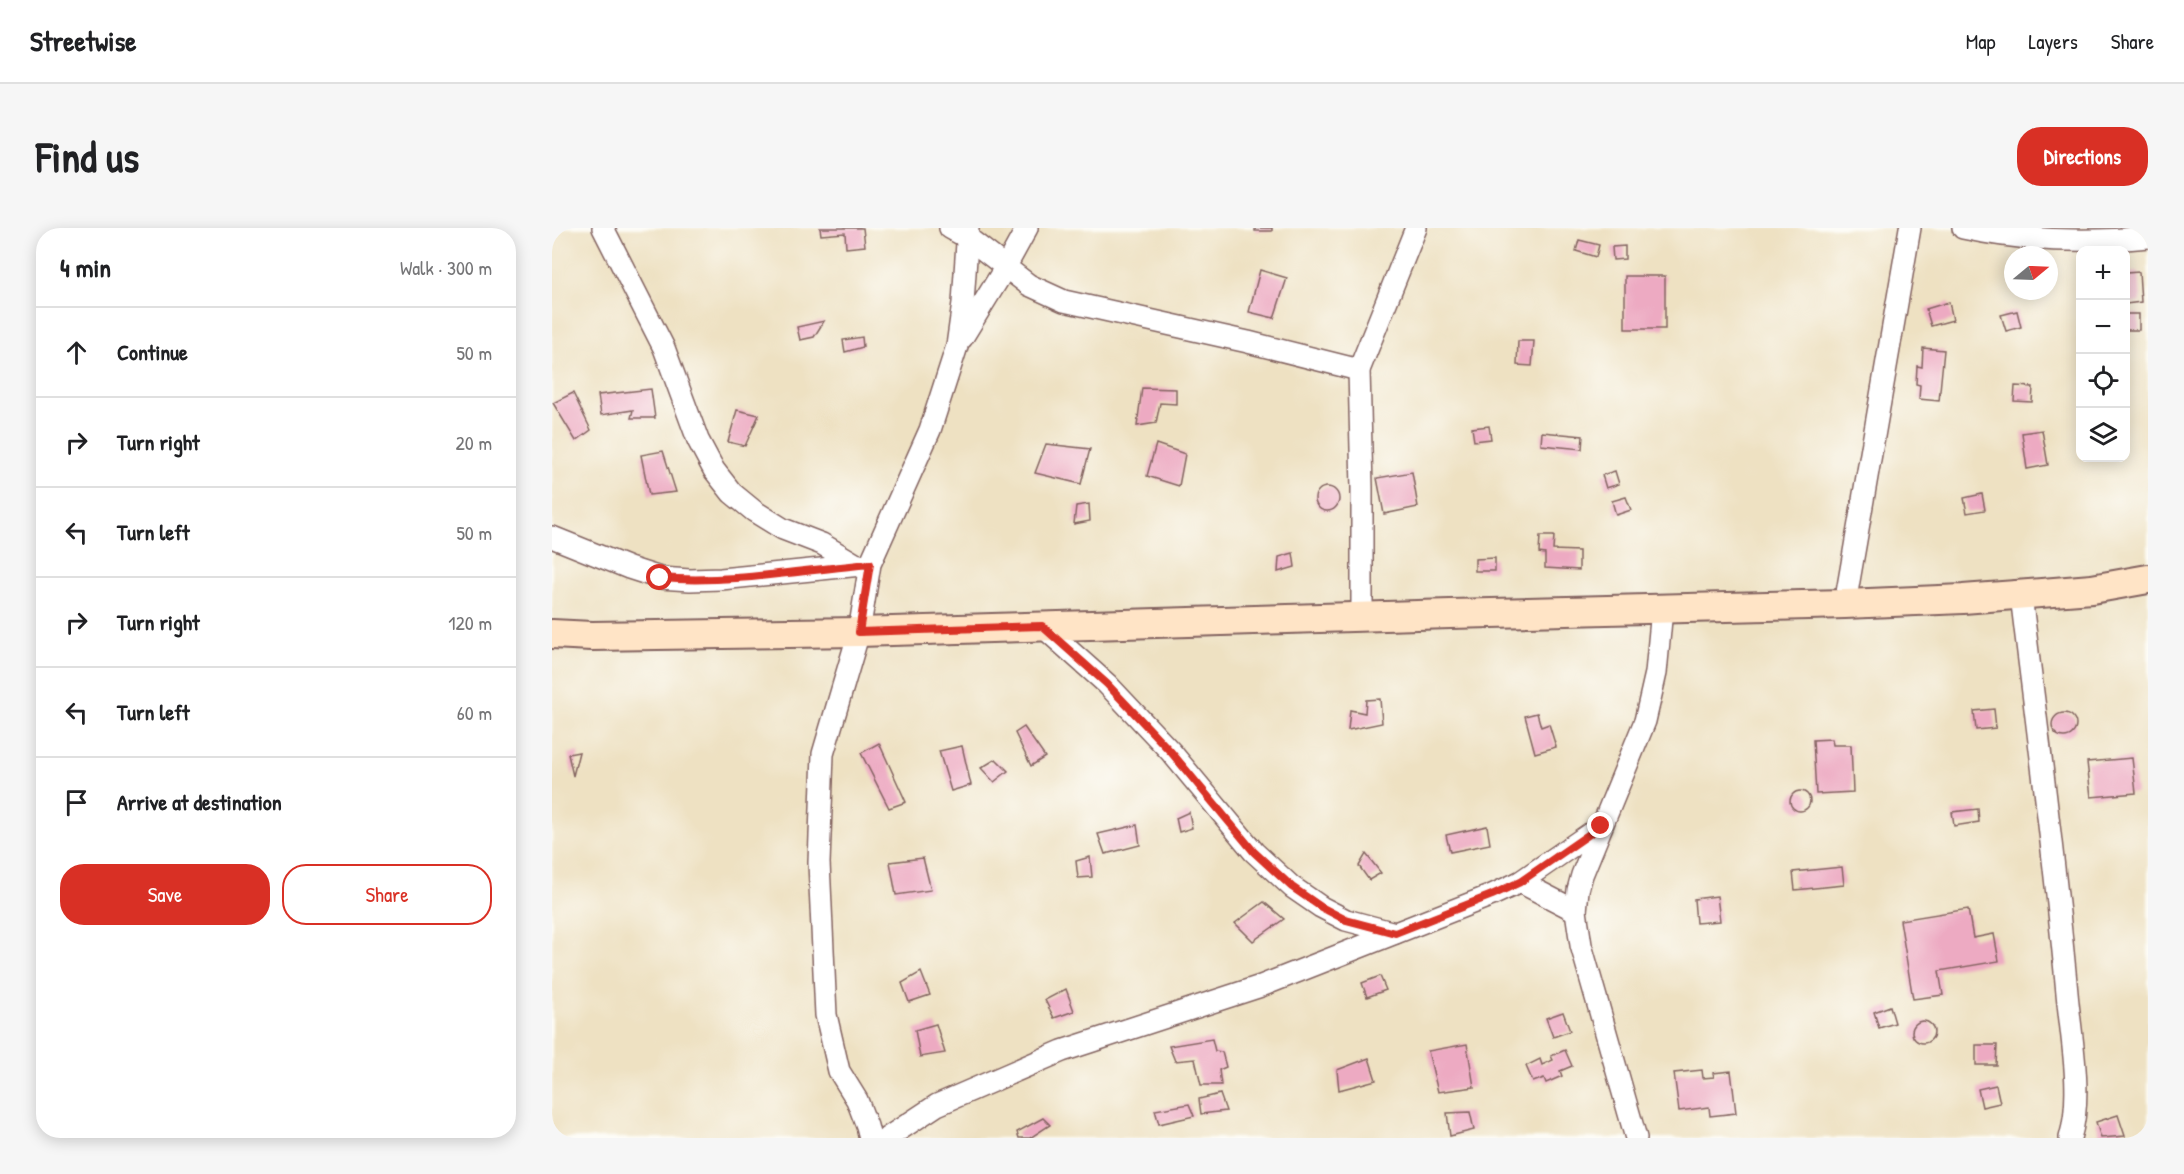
<!DOCTYPE html>
<meta charset="utf-8">
<style>
:root{--surface:#fff;--page:#f6f6f6;--text:#202124;--muted:#757577;--line:#e0e0e0;--accent:#d93025}
body{margin:0;font-family:"Patrick Hand",sans-serif;background:var(--page);color:var(--text)}
.controls{position:absolute;right:18px;top:18px;display:grid;overflow:hidden;border-radius:12px;box-shadow:0 3px 15px #0003}
.controls button{width:54px;height:54px;display:grid;place-items:center;padding:0;border:0;border-bottom:2px solid var(--line);background:var(--surface);color:var(--text);font:30px sans-serif}
.compass{position:absolute;left:1452px;top:18px;width:54px;height:54px;border-radius:50%;background:var(--surface);box-shadow:0 3px 15px #0003;rotate:71deg}
.stop{position:absolute;width:18px;height:18px;margin:-14px;border:4px solid #d93025;border-radius:50%;background:#fff}
.stop.end{background:#d93025;border-color:#fff;box-shadow:0 2px 6px #0008}
.list{margin:0;padding:0;list-style:none}
h2{display:flex;justify-content:space-between;align-items:center;height:78px;margin:0;padding:0 24px;font-size:26px}
h2 small{font-size:20px;font-weight:400;color:var(--muted)}
.list li{display:grid;grid-template-columns:39px 1fr auto;gap:18px;align-items:center;box-sizing:border-box;height:90px;padding:0 24px;border-top:2px solid var(--line)}
.list b{display:block;font-size:22px;white-space:nowrap}
.list em{font-size:20px;font-style:normal;color:var(--muted)}
.actions{display:flex;gap:12px;padding:18px 24px}
.actions a{flex:1;padding:14px 0;border:2px solid var(--accent);border-radius:24px;text-align:center;font-size:21px;color:var(--accent)}
.actions .main{background:var(--accent);color:#fff}
.icon{flex:none;width:33px;height:33px;fill:none;stroke:currentColor;stroke-width:2;stroke-linecap:round;stroke-linejoin:round}
.map{position:relative;flex:none;width:1596px;height:910px;overflow:hidden;border-radius:24px}
header{display:flex;align-items:center;gap:36px;box-sizing:border-box;height:84px;padding:0 30px;background:var(--surface);border-bottom:2px solid var(--line)}
header strong{font-size:28px}
nav{display:flex;gap:33px;margin-inline-start:auto;font-size:21px}
.intro{display:flex;align-items:center;justify-content:space-between;box-sizing:border-box;height:144px;padding:0 36px}
h1{margin:0;font-size:42px}
.button{padding:15px 27px;border-radius:24px;background:var(--accent);color:#fff;font-size:21px;font-weight:700}
main{display:flex;gap:36px;padding:0 36px}
aside{flex:1;background:var(--surface);border-radius:24px;box-shadow:0 3px 15px #0003}
.map>svg:first-child{display:block}
.building{fill:#edaac2}
.lines{fill:none;stroke-linecap:round;stroke-linejoin:round}
.street-casing{stroke:#836360;stroke-width:24}
.secondary-casing{stroke:#836360;stroke-width:32}
.street{stroke:#fff;stroke-width:21}
.secondary{stroke:#ffe4c6;stroke-width:28}
.route{stroke:#d93025;stroke-width:8}
</style>
<header>
<strong>Streetwise</strong>
<nav><a>Map</a><a>Layers</a><a>Share</a></nav>
</header>
<div class="intro"><h1>Find us</h1><a class="button">Directions</a></div>
<main>
<aside>
<h2>4 min<small>Walk · 300 m</small></h2>
<ul class="list">
<li><svg class="icon" aria-label="ahead" viewBox="0 0 24 24"><path d="M12 20V5M6 11l6-6 6 6"/></svg><div><b>Continue</b></div><em>50 m</em></li>
<li><svg class="icon" aria-label="right" viewBox="0 0 24 24"><path d="M7 20v-9h11M14 6l5 5-5 5"/></svg><div><b>Turn right</b></div><em>20 m</em></li>
<li><svg class="icon" aria-label="left" viewBox="0 0 24 24"><path d="M17 20v-9H6M10 6l-5 5 5 5"/></svg><div><b>Turn left</b></div><em>50 m</em></li>
<li><svg class="icon" aria-label="right" viewBox="0 0 24 24"><path d="M7 20v-9h11M14 6l5 5-5 5"/></svg><div><b>Turn right</b></div><em>120 m</em></li>
<li><svg class="icon" aria-label="left" viewBox="0 0 24 24"><path d="M17 20v-9H6M10 6l-5 5 5 5"/></svg><div><b>Turn left</b></div><em>60 m</em></li>
<li><svg class="icon" aria-label="arrive" viewBox="0 0 24 24"><path d="M6 21V4h12l-3 4 3 4H6"/></svg><div><b>Arrive at destination</b></div></li>
</ul>
<div class="actions"><a class="main">Save</a><a>Share</a></div>
</aside>
<div class="map">
<svg width="1596" height="910" viewBox="0 0 1596 910">
<rect width="100%" height="100%" fill="#fdfcf7"/>
<filter id="ink" filterUnits="userSpaceOnUse"><feTurbulence type="fractalNoise" baseFrequency=".0167" numOctaves="2"/><feDisplacementMap in="SourceGraphic" scale="12" xChannelSelector="R" yChannelSelector="G"/><feConvolveMatrix kernelMatrix="1 2 1 2 8 2 1 2 1" color-interpolation-filters="sRGB"/></filter>
<filter id="wash" filterUnits="userSpaceOnUse"><feTurbulence type="fractalNoise" baseFrequency=".008" numOctaves="4" result="noise"/><feDisplacementMap in="SourceGraphic" scale="24" xChannelSelector="R" yChannelSelector="G"/><feGaussianBlur stdDeviation="1.35" result="paint"/><feColorMatrix in="noise" values="0 0 0 0 0 0 0 0 0 0 0 0 0 0 0 0 0 1.4 0 .05"/><feComposite in="paint" operator="in"/></filter>
<g filter="url(#wash)">
<rect width="100%" height="100%" fill="#eee1c2"/>
<g id="blocks">
<!-- building -->
<g class="building">
<path d="M268,0H311L313,18L294,20L293,5L269,7Z"/>
<rect x="703" y="0" width="17" height="3"/>
<path d="M1027,12L1047,17L1044,29L1024,23Z"/>
<path d="M1073,18V31L1061,32L1060,19Z"/>
<path d="M708,42L735,50L722,90L697,84Z"/>
<path d="M1587,44L1589,74L1574,76V45Z"/>
<rect x="1073" y="48" width="40" height="53"/>
<path d="M1397,74L1401,92L1379,98L1374,81Z"/>
<path d="M1465,83L1469,99L1454,103L1449,87Z"/>
<rect x="1574" y="86" width="13" height="16"/>
<path d="M272,93L262,109L248,112L245,99Z"/>
<path d="M310,109L311,119L293,124L291,112Z"/>
<path d="M966,113H982L980,138L965,137Z"/>
<path d="M1371,120L1392,122L1387,173L1367,171L1368,157L1364,156L1365,138L1370,139Z"/>
<path d="M1463,158L1481,159L1480,174L1462,173Z"/>
<path d="M590,160L624,161V176L608,175L604,195L585,198Z"/>
<path d="M99,161L103,190H79L81,182L49,187L46,167Z"/>
<path d="M21,165L39,202L24,213L1,175Z"/>
<path d="M185,182L207,187L193,218L176,214Z"/>
<path d="M937,198L939,211L922,213L920,200Z"/>
<path d="M1490,202L1496,237L1475,241L1470,205Z"/>
<path d="M990,204L1031,208L1030,221L989,217Z"/>
<path d="M494,216L538,221L529,256L483,245Z"/>
<path d="M604,216L633,226L627,258L595,248Z"/>
<path d="M111,223L124,264L97,267L89,227Z"/>
<path d="M1063,243L1067,256L1054,260L1050,247Z"/>
<path d="M860,244L866,279L832,286L825,250Z"/>
<circle cx="775" cy="271" r="12"/>
<path d="M1430,266L1433,282L1415,285L1412,270Z"/>
<path d="M1074,269L1079,282L1064,287L1060,273Z"/>
<path d="M537,276L538,293L522,296L524,278Z"/>
<path d="M988,308H1002L1001,322L1027,323V342L993,340V326L987,325Z"/>
<path d="M741,325L743,339L726,344L727,329Z"/>
<path d="M943,330V343H923V331Z"/>
<path d="M828,471L830,495L796,502L798,482L813,485L814,472Z"/>
<path d="M1442,481L1444,500L1424,502L1422,483Z"/>
<circle cx="1512" cy="497" r="12"/>
<path d="M985,485L989,499L997,496L1004,519L983,525L973,488Z"/>
<path d="M472,499L493,529L479,538L463,505Z"/>
<path d="M1280,511L1281,517H1299L1301,564L1264,566L1261,512Z"/>
<path d="M327,515L354,574L337,580L309,525Z"/>
<path d="M410,518L419,557L399,563L387,523Z"/>
<path d="M27,524L21,548L16,526Z"/>
<path d="M1580,530L1584,565L1539,569L1535,534Z"/>
<path d="M444,531L456,543L442,554L429,540Z"/>
<circle cx="1248" cy="573" r="10"/>
<path d="M1426,581L1427,594L1402,598L1400,584Z"/>
<path d="M637,584L640,600L627,604L624,590Z"/>
<path d="M585,597L588,617L553,626L546,606Z"/>
<path d="M935,598L938,616L898,624L894,607Z"/>
<path d="M814,626L829,645L817,652L807,638Z"/>
<path d="M538,629L540,649L526,650L524,633Z"/>
<path d="M371,630L379,662L344,667L338,634Z"/>
<path d="M1290,639L1292,657L1243,662L1241,644Z"/>
<path d="M1165,668L1168,693L1144,695L1142,671Z"/>
<path d="M712,674L732,691L701,713L683,695Z"/>
<path d="M1416,681L1421,710L1442,706L1447,733L1387,743L1391,767L1361,771L1348,692Z"/>
<path d="M369,744L378,767L357,774L350,755Z"/>
<path d="M828,748L834,762L815,769L810,755Z"/>
<path d="M514,761L522,783L502,790L493,772Z"/>
<path d="M1338,778L1343,795L1327,800L1322,784Z"/>
<path d="M1011,784L1018,803L1001,809L994,790Z"/>
<circle cx="1371" cy="804" r="11"/>
<path d="M384,796L393,825L368,829L363,802Z"/>
<path d="M660,811L663,823L670,824L674,839L667,842L669,857H649L643,831L623,833L617,818Z"/>
<path d="M915,816L922,859L886,864L876,823Z"/>
<path d="M1424,817H1445L1444,837H1424Z"/>
<path d="M1013,822L1020,838L1008,843L1010,848L994,855L992,850L981,854L974,838L988,831L990,837L1001,832L999,828Z"/>
<path d="M817,830L824,852L787,862L785,842Z"/>
<path d="M1150,842L1151,850L1162,849L1161,845L1179,843L1184,885L1158,888L1157,879L1127,883L1122,845Z"/>
<path d="M1444,857L1448,875L1430,879L1426,861Z"/>
<path d="M668,866L674,883L649,886L647,871Z"/>
<path d="M637,876L642,888L607,896L603,882Z"/>
<path d="M918,884L922,902L898,908L895,885Z"/>
<path d="M1566,887L1573,908L1549,910L1544,894Z"/>
<path d="M491,890L498,897L478,910H467L465,904Z"/>
</g>
</g>
</g>
<g filter="url(#ink)">
<use href="#blocks" fill-opacity="0" stroke="#836360" stroke-width="1.5"/>
<g class="lines">
<!-- street casing -->
<g class="street-casing">
<g id="street">
<path d="M51,0L112,120L146,212L162,242L180,265L202,283L231,301L270,316L305,337"/>
<path d="M398,0L416,10L477,57L512,73L696,114L807,142"/>
<path d="M1411,0C1471,13 1535,15 1596,9"/>
<path d="M410,110L453,40L475,0"/>
<path d="M0,309L77,340L108,350L138,352L169,351L309,337"/>
<path d="M1469,367C1485,500 1503,632 1515,765C1519,810 1531,867 1518,910"/>
<path d="M1293,376L1358,0"/>
<path d="M810,388V260L807,142L864,0"/>
<path d="M490,398L555,456L619,524L702,624L740,659L769,679L794,692L843,705"/>
<path d="M968,654L1024,683"/>
<path d="M318,910L315,898L305,872L287,843L274,787L267,635L271,526L307,404L318,336L378,202L405,118L411,75L416,0"/>
<path d="M335,910L385,877L510,823L709,758L940,667L968,654L1049,598"/>
<path d="M1084,910L1029,717L1024,683L1026,662L1030,647L1093,493L1104,445L1110,381"/>
</g>
</g>
<!-- secondary casing -->
<g class="secondary-casing">
<path id="secondary" d="M0,406L40,408L307,404L898,386L1293,376L1411,371L1540,361L1596,351"/>
</g>
<!-- street -->
<use href="#street" class="street"/>
<!-- secondary -->
<use href="#secondary" class="secondary"/>
</g>
</g>
<g class="lines" filter="url(#ink)">
<!-- route -->
<path class="route" d="M108,350C178,356 249,342 318,336L307,404L490,398L555,456L619,524L702,624L740,659L769,679L794,692L843,705L940,667L968,654L1049,598"/>
</g>
</svg>
<div class="controls">
<button>+</button>
<button>−</button>
<button><svg class="icon" aria-label="locate" viewBox="0 0 24 24"><circle cx="12" cy="12" r="6"/><path d="M12 2v4M12 18v4M2 12h4M18 12h4"/></svg></button>
<button><svg class="icon" aria-label="layers" viewBox="0 0 24 24"><path d="M12 4l9 5-9 5-9-5zM3 14l9 5 9-5"/></svg></button>
</div>
<svg class="compass" viewBox="-18 -18 36 36"><path d="M0-13l5 13h-10z" fill="#e53935"/><path d="M0 13l5-13h-10z" fill="#757577"/></svg>
<div class="stop" style="left:108px;top:350px"></div>
<div class="stop end" style="left:1049px;top:598px"></div>
</div>
</main>
